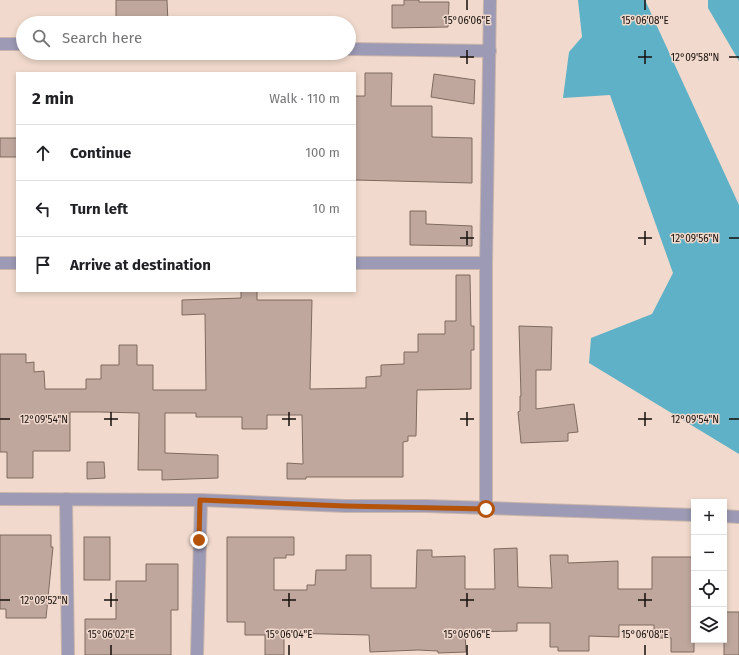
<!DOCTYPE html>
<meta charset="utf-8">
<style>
:root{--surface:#fff;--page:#f2f2f2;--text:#202124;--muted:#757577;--line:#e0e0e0}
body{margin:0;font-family:"Fira Sans",sans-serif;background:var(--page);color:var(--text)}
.controls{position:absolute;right:12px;bottom:12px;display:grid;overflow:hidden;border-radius:0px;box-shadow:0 2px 6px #0003}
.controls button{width:36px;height:36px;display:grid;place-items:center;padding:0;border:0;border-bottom:1px solid var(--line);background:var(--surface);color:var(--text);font:20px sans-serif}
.stop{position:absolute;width:12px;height:12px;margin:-9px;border:3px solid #b45309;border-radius:50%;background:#fff}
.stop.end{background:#b45309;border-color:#fff;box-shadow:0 1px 4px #0008}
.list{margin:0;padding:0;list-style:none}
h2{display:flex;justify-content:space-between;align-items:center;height:52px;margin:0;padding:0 16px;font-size:17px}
h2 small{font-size:13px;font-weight:400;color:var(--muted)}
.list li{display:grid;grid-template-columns:26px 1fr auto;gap:12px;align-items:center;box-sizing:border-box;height:56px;padding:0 16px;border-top:1px solid var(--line)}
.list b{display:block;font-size:15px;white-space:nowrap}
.list em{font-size:13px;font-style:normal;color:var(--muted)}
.icon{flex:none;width:22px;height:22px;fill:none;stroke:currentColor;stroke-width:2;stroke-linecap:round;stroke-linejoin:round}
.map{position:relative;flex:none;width:739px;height:655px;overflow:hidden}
.search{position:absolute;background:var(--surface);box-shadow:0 2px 6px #0003;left:16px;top:16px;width:340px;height:44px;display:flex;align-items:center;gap:10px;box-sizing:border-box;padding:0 14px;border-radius:22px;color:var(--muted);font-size:15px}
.panel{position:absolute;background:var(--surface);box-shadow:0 2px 6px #0003;left:16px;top:72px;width:340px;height:220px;border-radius:0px}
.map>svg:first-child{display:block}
.water{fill:#5eb1c6}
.building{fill:#bfa79d;stroke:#7f6a60}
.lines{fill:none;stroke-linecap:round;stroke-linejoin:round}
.minor-casing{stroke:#cab5aa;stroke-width:14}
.minor{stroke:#9c9ab4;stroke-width:12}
.route{stroke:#b45309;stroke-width:5}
.ticks{fill:none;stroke:#170f0b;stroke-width:1.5}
.ticks-label{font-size:10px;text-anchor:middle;fill:#170f0b;stroke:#f1dacd;stroke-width:3;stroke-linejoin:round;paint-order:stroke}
</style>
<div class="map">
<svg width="739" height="655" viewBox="0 0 739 655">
<rect width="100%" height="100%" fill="#f1dacd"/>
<!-- water -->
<g class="water">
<path d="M578,0H645L739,205V454L589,363L591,338L652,314L673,273L610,95L563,98L569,52L582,37Z"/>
<path d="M708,0H739V61L708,8Z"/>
</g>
<!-- building -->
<g class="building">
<path d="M116,0H167L168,23H116Z"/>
<path d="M404,0H419V2H449L448,27L392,28V5H404Z"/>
<path d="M365,73H392L391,106H432V137L472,138V183L355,180V96H365Z"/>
<path d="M434,74L475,80L474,104L431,97Z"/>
<rect x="0" y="138" width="17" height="19"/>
<path d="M410,211H426V224L472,226V246L410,245Z"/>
<path d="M456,275H470L471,326H474V350H471V389L417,390L416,436H408V441L403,442V477H306V479H287V463L303,464L302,415H267V429H242V417H196V413H165V453L218,455V478L162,480V470H138L139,413L101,412H70V451H33V478H7V452H0V354H26V363L34,362V372L44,371L45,389H86V379H101V365H119V345H137V365H153V390H206L205,314L182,315V300L241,298V291H257V300H312L310,389L366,388V377L381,376V365L404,364V352H418V334H445V321H456Z"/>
<path d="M519,326L552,327L551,370H536V409L574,404L578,432L568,433V441L521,443L518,412L520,411V396H521Z"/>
<path d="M87,462H104L105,478L87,479Z"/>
<path d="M0,535H51V547H53L46,618H6V609H0Z"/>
<rect x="84" y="537" width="26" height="43"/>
<path d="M227,537H294V555H286V558H274V590H307V585H315L316,570H346V555H371V588H416L417,550H432V557L465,556V589H495L494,549L517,548L518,587L552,588L550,555H568V563L618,561V589H652V557H694V652H671V638H654V625H619V637L589,636V651H558V647H550V623H517V631L465,632L466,652L438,653V651L418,650L370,652L369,635L284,633V655H265V635H245V622H227Z"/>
<path d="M146,564H178V610H171V655H85V619H116V581H146Z"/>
<rect x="724" y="612" width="15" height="43"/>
</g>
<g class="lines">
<!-- minor casing -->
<g class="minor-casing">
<g id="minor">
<path d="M0,44H23"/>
<path d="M349,49L490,51"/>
<path d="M0,263H17"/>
<path d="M355,263H486"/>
<path d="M0,499L201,500L345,506H426L694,515"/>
<path d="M66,499L68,655"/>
<path d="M486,509V263L490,0"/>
<path d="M724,516L739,517"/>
<path d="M197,655L201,500"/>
</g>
</g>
<!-- minor -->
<use href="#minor" class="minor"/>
</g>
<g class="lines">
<!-- route -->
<path class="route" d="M199,540L200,500L345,506L486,509"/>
</g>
<!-- ticks -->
<path class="ticks" d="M467,0V10M645,0V10M467,50V64M645,50V64M460,57H474M638,57H652M729,57H739M467,231V245M645,231V245M460,238H474M638,238H652M729,238H739M111,412V426M289,412V426M467,412V426M645,412V426M0,419H10M104,419H118M282,419H296M460,419H474M638,419H652M729,419H739M111,593V607M289,593V607M467,593V607M645,593V607M0,600H10M104,600H118M282,600H296M460,600H474M638,600H652M111,645V655M289,645V655M467,645V655M645,645V655"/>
<g class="ticks-label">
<text x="467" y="24">15°06'06"E</text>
<text x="645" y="24">15°06'08"E</text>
<text x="695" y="61">12°09'58"N</text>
<text x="695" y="242">12°09'56"N</text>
<text x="44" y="423">12°09'54"N</text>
<text x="695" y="423">12°09'54"N</text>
<text x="44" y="604">12°09'52"N</text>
<text x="111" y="638">15°06'02"E</text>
<text x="289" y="638">15°06'04"E</text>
<text x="467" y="638">15°06'06"E</text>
<text x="645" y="638">15°06'08"E</text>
</g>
</svg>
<div class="controls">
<button>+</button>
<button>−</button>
<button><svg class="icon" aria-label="locate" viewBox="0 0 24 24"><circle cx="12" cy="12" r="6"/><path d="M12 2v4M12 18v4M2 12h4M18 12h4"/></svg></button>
<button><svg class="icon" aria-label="layers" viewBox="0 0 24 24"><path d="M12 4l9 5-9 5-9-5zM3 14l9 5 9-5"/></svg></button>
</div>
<div class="stop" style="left:486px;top:509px"></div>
<div class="stop end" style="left:199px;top:540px"></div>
<div class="search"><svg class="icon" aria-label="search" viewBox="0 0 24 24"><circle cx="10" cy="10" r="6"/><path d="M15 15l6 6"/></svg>Search here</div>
<section class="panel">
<h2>2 min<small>Walk · 110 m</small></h2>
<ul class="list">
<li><svg class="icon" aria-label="ahead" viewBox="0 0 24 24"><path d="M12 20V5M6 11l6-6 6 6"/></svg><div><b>Continue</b></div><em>100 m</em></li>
<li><svg class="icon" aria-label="left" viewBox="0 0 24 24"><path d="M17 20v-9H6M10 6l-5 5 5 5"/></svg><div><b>Turn left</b></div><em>10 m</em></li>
<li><svg class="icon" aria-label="arrive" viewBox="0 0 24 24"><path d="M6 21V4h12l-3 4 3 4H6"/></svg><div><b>Arrive at destination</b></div></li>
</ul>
</section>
</div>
